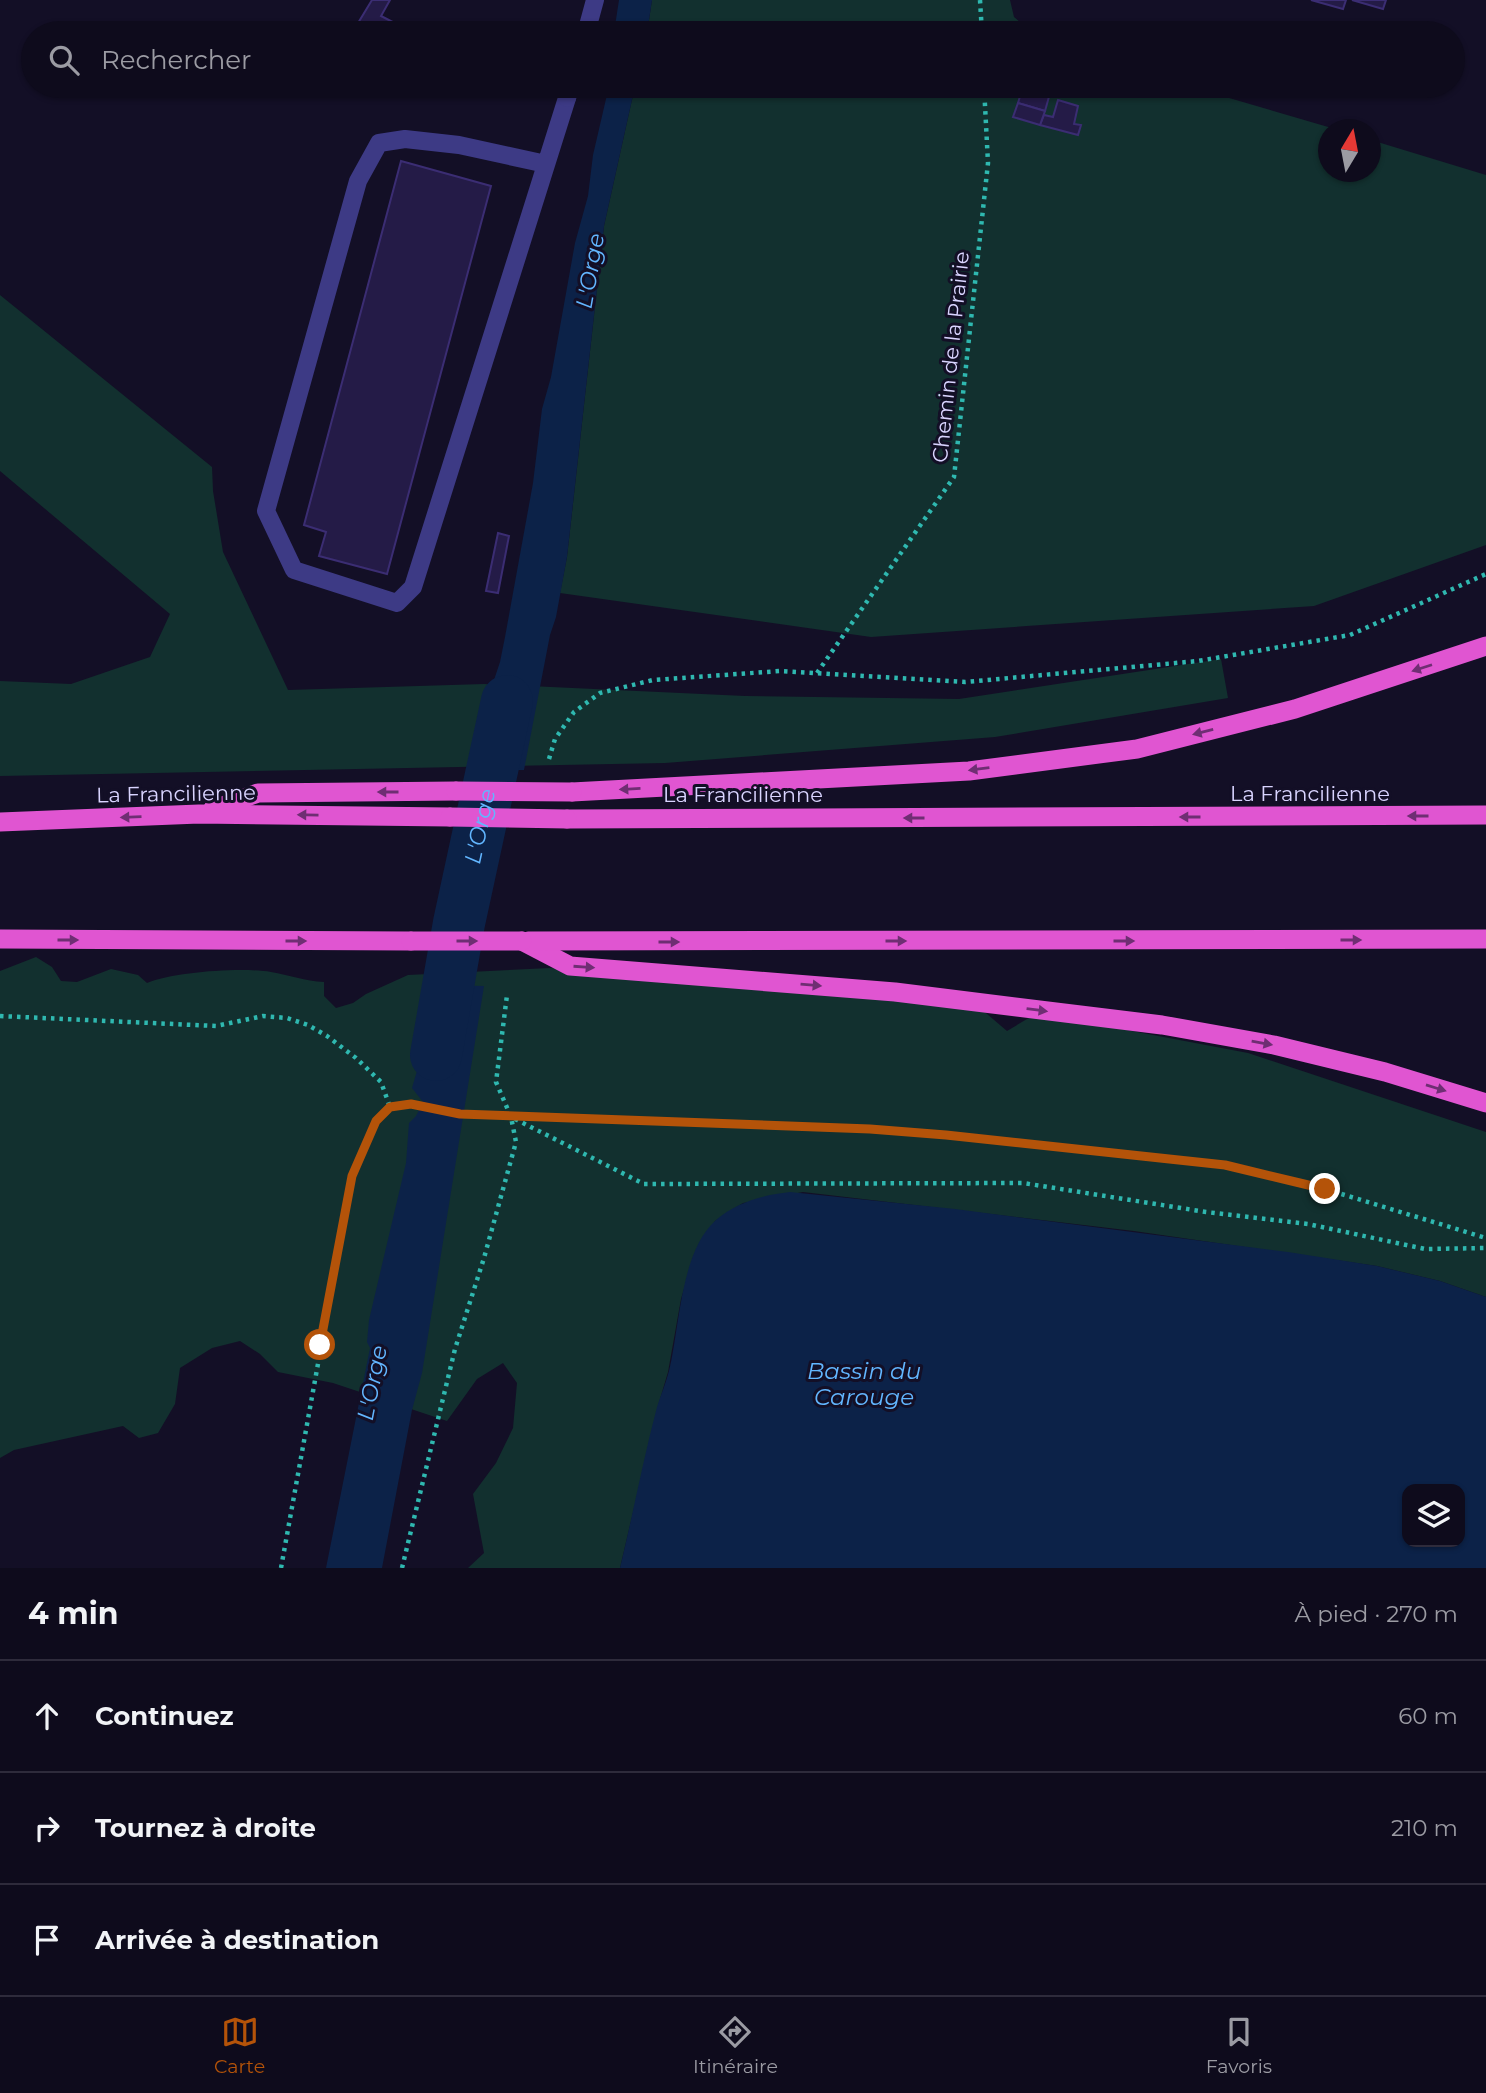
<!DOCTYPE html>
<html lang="fr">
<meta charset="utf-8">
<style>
:root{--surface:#0e0b1c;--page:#1c1929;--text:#f1f3f6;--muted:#9b9ba3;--line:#2e2b3b;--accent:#b45309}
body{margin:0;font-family:Montserrat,sans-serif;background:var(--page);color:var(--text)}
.controls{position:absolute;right:21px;bottom:21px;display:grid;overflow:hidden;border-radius:14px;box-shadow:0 2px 5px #0004}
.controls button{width:63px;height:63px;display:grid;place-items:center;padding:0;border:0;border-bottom:2px solid var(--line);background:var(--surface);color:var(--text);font:35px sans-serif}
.compass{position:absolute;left:1318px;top:119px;width:63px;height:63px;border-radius:50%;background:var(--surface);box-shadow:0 2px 5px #0004;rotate:10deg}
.stop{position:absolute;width:21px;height:21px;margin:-16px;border:5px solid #b45309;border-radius:50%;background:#fff}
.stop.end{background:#b45309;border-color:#fff;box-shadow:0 2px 7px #0008}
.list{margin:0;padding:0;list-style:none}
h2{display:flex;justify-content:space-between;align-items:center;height:91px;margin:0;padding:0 28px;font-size:30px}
h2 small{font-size:23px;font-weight:400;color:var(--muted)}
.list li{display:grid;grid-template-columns:46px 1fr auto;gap:21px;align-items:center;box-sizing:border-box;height:112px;padding:0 28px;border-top:2px solid var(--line)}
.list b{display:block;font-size:26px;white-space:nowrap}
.list em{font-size:23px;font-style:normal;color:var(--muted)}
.icon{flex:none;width:38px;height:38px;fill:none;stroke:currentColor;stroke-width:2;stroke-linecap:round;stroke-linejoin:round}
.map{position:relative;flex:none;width:1486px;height:1568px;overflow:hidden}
.search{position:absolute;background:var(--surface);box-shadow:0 2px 5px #0004;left:21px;right:21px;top:21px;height:77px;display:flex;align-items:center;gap:18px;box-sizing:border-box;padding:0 24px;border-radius:38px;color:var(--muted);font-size:26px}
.sheet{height:427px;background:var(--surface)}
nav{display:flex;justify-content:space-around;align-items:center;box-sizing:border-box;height:98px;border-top:2px solid var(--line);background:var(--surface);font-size:19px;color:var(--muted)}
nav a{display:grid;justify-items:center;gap:4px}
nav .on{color:var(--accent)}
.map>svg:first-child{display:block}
.green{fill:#12302f}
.water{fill:#0c2248;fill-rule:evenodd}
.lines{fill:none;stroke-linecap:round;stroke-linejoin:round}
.river{stroke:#0c2248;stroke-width:52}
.building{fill:#241b47;stroke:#3b2d73;stroke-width:2}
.path{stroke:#2fb8b0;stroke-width:4.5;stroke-dasharray:3.5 5;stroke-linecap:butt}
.service{stroke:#3d3a85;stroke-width:18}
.minor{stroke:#3d3a85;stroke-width:18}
.trunk{stroke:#e055d1;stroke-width:19}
.trunk-bridge{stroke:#e055d1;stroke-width:19}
.oneway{fill:#6f2e73}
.route{stroke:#b45309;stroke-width:9}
.labels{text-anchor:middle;stroke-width:6;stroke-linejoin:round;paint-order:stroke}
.street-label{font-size:21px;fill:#d9d4ff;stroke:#130f26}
.water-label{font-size:23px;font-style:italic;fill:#62b6ff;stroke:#130f26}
</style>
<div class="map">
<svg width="1486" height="1568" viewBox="0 0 1486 1568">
<rect width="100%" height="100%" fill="#130f26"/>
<!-- green -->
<g class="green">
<path d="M652,0H1010L1014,17L1033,33H647Z"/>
<path d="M635,86H1188L1335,129L1328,130V172H1370L1371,140L1486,175V545L1314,606L871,637L560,593L567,557L604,226Z"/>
<path d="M0,295L212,467L213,491L223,552L288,690L484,684L745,696L959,699L1221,659L1228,698L995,737L665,763L0,776V681L71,684L150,657L170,614L0,471Z"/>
<path d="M36,957L52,967L61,981L77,982L111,969L138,975L147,983C174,972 241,967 271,972C289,975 305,981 324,982V996L336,1008L353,1003L366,994L408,975L550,968L811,980L973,1002L1007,1031L1037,1013L1248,1053L1486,1132V1297L1440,1281L1377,1266L1134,1231L803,1192L743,1203L715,1221L694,1256L681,1299L668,1372L658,1406L620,1568H468L484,1553L473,1494L496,1463L513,1428L517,1383L503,1363L477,1379L447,1421L333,1383L278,1372L260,1354L240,1341L212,1348L180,1368L175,1404L158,1433L139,1438L123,1426L14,1450L0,1458V971Z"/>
</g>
<!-- water -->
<g class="water">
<path d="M619,0H652L647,33H616L615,26Z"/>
<path d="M609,86H635L604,226L567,557L556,617L550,635L524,770H472L481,719L500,662L505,637L533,483L542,409L551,377L575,243L588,196L593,155Z"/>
<path d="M440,985L484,986L422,1373L412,1410L382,1568H326L370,1348L367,1342L369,1320L406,1163L409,1123L416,1116L423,1102L412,1088L421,1057V1037L435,1007Z"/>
<path d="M790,1192L955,1209L1288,1252L1377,1266L1440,1281L1486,1297V1568H620C633,1514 643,1460 657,1407C661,1394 666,1383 669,1371C680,1327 680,1252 716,1220C737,1202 763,1195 790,1192ZM1407,1489H1460V1542H1407Z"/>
</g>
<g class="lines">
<!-- river -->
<path class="river" id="s1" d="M436,1055L459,923L507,701"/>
</g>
<!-- building -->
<g class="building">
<path d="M372,0H390L381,16L414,33H377L372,31L371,33H352Z"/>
<path d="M1311,0H1346L1343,9Z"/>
<path d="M1352,0H1386L1383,9Z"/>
<path d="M1023,86H1052L1045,111L1018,103Z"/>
<path d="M1058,100L1078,106L1074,124L1081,125L1078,135L1040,125L1044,115L1053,117Z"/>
<path d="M1018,103L1045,111L1040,125L1013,117Z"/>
<path d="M401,161L491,186L387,574L319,556L326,532L304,525Z"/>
<path d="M498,533L509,536L498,593L486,591Z"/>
</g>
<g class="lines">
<!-- path -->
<g class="path">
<path d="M980,0L982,33"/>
<path d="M817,673L954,477L988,163L984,86"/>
<path d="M549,759L555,739L574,712L600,693L653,680L780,671L965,682L1198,661L1350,635L1486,574"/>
<path d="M0,1016L216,1026L263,1016L287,1018L308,1025L327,1036L356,1058L381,1082L390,1107"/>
<path d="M515,1119L644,1184L1023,1183L1206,1212L1308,1224L1425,1249L1486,1248"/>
<path d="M281,1568L352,1176L376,1121L390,1107L411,1104L460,1114L511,1117L870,1129L1137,1154L1225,1165L1325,1189L1486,1238"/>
<path d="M402,1568L455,1349L484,1258L516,1142L511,1117L496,1082L507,995"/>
</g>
<!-- service -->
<path class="service" d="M546,164L459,145L405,139L379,143L358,181L266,511L294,570L397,603L413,587L567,98"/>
<!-- minor -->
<g class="minor">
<path d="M586,33L595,0"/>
<path d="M567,98L571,86"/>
</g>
<!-- trunk -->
<g class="trunk">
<path d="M572,792L969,771L1137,749L1295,709L1486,646"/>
<path d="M212,810L258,793L456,791"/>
<path d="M567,819L1486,815"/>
<path d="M0,822L199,814L450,817"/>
<path d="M0,939L411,941"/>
<path d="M522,941L570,966L895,992L1162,1025L1274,1045L1385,1072L1486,1103"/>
<path d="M528,941L1486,939"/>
</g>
<!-- trunk-bridge -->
<g class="trunk-bridge">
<path d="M456,791L572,792"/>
<path d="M450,817L567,819"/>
<path d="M411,941H522"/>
</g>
</g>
<!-- one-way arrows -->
<defs><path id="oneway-solid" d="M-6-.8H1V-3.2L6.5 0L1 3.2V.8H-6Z" transform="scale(1.75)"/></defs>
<g class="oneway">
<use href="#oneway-solid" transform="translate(1422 668) rotate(162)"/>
<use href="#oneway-solid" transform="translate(1203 732) rotate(166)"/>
<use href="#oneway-solid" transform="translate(979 769) rotate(173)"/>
<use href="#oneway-solid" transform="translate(630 789) rotate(177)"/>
<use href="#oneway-solid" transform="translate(388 792) rotate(180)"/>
<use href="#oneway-solid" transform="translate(308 815) rotate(-179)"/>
<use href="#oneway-solid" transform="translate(1418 816) rotate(180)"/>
<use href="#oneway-solid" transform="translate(131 817) rotate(178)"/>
<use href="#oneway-solid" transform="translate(1190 817) rotate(180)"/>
<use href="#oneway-solid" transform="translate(914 818) rotate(180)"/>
<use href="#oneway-solid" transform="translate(68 940)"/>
<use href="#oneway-solid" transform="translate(1351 940)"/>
<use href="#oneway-solid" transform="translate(296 941)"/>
<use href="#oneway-solid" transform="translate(467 941)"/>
<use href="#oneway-solid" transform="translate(896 941)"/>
<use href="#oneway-solid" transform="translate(1124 941)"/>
<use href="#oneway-solid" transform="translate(669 942)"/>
<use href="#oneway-solid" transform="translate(584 967) rotate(4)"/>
<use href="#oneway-solid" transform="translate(811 985) rotate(5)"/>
<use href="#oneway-solid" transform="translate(1037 1010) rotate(7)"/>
<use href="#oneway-solid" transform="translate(1262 1043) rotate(10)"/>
<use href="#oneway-solid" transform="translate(1436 1088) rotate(17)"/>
</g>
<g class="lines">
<!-- route -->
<path class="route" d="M320,1345L352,1176L376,1121L390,1107L411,1104L460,1114L870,1129L946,1135L1225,1165L1325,1189"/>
</g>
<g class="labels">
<!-- street labels -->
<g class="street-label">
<text transform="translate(951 357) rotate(-84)" y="7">Chemin de la Prairie</text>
<text transform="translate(176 794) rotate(-1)" y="7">La Francilienne</text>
<text x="1310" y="801">La Francilienne</text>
<text x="743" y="802">La Francilienne</text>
</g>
<!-- water labels -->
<g class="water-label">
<text transform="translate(590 271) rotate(-80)" y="8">L'Orge</text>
<text dy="8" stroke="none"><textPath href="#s1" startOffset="233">L'Orge</textPath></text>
<text x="864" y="1379">Bassin du<tspan x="864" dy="26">Carouge</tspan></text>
<text transform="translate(372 1383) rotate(-79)" y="8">L'Orge</text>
</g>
</g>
</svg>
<div class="controls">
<button><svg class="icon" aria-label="layers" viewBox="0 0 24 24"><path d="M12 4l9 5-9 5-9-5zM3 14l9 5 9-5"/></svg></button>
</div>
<svg class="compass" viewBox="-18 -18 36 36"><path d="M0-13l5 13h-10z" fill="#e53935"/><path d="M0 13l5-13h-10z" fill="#9b9ba3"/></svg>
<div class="stop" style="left:320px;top:1345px"></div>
<div class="stop end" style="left:1325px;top:1189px"></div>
<div class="search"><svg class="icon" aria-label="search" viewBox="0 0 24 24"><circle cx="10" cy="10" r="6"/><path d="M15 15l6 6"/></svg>Rechercher</div>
</div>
<section class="sheet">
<h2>4 min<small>À pied · 270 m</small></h2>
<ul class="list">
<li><svg class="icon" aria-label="ahead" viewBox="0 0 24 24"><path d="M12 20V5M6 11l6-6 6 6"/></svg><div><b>Continuez</b></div><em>60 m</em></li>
<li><svg class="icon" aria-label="right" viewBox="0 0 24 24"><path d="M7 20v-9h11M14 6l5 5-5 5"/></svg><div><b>Tournez à droite</b></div><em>210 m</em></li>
<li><svg class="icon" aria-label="arrive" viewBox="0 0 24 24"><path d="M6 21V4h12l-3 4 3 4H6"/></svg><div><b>Arrivée à destination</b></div></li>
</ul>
</section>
<nav>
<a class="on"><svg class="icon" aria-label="map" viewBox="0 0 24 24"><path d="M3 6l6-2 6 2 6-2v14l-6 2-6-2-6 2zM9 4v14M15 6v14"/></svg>Carte</a>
<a><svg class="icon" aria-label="directions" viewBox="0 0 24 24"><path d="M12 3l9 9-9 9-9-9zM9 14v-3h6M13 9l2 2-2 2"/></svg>Itinéraire</a>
<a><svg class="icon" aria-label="saved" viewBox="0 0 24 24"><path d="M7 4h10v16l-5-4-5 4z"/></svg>Favoris</a>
</nav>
